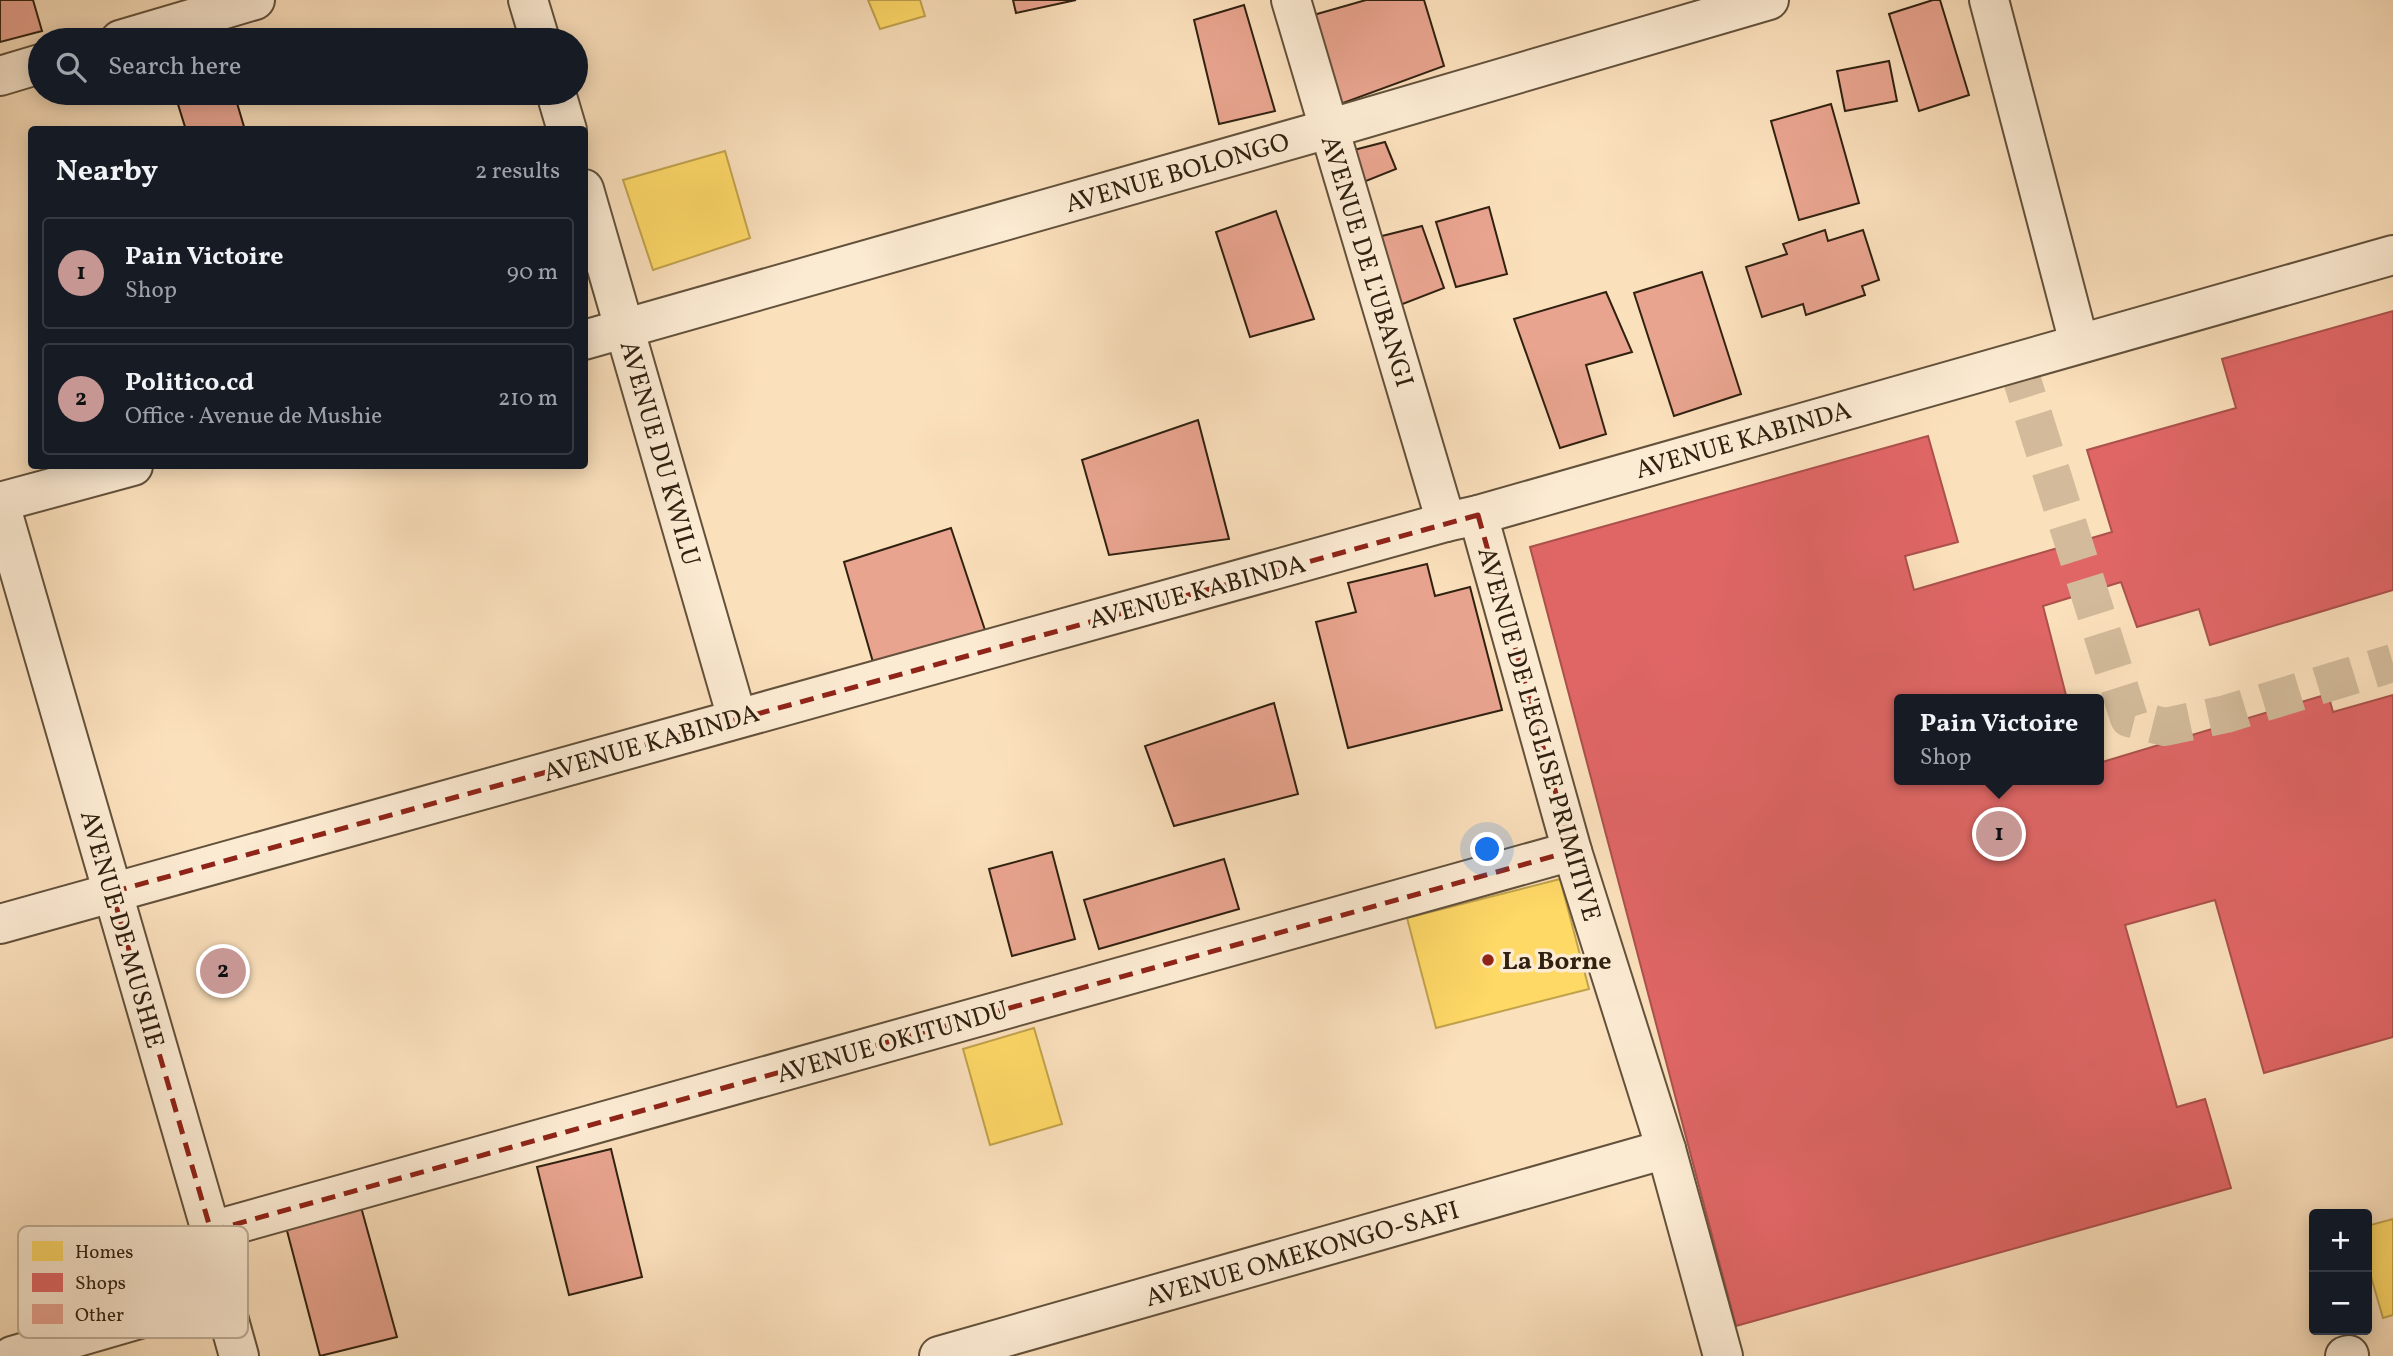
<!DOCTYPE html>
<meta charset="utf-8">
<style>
:root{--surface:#171b24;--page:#20242c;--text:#f1f3f6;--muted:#9ea1a6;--line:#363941;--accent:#c59692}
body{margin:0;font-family:Vollkorn,serif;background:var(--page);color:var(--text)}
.controls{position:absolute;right:21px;bottom:21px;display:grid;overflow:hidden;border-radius:7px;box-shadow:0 4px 18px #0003}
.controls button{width:63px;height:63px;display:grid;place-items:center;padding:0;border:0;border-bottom:2px solid var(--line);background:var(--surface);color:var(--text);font:35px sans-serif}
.you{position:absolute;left:1488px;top:850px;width:24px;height:24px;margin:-18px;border:5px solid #fff;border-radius:50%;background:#1a73e8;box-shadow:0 0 0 10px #1a73e833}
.badge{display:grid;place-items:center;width:46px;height:46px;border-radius:50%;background:var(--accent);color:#111;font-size:23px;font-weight:700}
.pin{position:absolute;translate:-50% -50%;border:4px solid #fff;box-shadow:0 2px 7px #0006}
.popup{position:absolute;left:1894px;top:694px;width:210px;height:91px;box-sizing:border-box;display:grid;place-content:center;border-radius:7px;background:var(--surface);filter:drop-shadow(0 2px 5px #0005);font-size:23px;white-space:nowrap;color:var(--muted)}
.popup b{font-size:26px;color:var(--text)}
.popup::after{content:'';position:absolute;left:50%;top:100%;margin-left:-14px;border:14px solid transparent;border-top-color:var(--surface)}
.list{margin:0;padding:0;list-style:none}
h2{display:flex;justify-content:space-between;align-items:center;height:91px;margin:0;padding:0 28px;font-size:30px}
h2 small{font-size:23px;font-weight:400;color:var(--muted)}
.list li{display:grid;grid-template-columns:46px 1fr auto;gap:21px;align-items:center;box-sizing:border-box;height:112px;margin:0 14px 14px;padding:0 14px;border:2px solid var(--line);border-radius:7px}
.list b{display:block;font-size:26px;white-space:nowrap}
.list p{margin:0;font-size:23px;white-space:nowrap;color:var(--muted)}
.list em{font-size:23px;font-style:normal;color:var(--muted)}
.icon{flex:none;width:38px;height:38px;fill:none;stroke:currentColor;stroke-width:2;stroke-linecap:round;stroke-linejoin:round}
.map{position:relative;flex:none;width:2393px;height:1356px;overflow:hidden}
.search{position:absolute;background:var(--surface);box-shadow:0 4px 18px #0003;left:28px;top:28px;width:560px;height:77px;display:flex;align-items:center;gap:18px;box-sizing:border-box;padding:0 24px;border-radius:38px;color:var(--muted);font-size:26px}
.panel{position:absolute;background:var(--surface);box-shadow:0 4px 18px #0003;left:28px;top:126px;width:560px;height:343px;border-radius:7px}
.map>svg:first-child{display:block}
.homes{fill:#ffd966;stroke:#c1a24c;stroke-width:2}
.shops{fill:#e06666;stroke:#ab514c;stroke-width:2}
.building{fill:#e9a48f;stroke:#302110;stroke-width:2}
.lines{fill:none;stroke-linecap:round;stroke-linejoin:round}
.minor-tunnel{stroke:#d2ba9a;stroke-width:38;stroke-dasharray:38 19;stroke-linecap:butt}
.minor-casing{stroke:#63513b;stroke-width:42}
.minor{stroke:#fcebd3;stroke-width:38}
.marked{fill:none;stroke:#8f2418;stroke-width:5;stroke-dasharray:14 9;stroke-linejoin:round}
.poi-dot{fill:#8f2418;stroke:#fcebd3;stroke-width:2.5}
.labels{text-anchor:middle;stroke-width:7;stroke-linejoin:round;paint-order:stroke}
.street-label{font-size:26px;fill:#302110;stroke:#fcebd3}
.poi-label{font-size:26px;font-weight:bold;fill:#302110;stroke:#fcebd3;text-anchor:start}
.key{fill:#fcebd3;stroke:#bfae98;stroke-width:2}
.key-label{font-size:19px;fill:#302110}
</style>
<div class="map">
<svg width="2393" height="1356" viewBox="0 0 2393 1356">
<rect width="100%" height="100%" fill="#fbe0bc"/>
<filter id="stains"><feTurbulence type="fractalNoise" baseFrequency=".00286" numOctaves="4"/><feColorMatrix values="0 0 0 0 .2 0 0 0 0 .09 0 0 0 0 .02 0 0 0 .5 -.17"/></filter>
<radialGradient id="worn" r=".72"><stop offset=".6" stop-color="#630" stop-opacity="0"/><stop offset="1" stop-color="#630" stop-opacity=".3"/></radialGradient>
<!-- homes -->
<g class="homes">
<path d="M868,0H920L925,16L880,29Z"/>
<path d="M725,151L750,238L653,270L623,180Z"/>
<path d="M1560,879L1589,989L1436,1028L1407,918Z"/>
<path d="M1034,1028L1062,1124L990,1145L963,1049Z"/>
<path d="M2393,1219V1315L2383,1318L2367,1263V1226Z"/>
</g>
<!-- shops -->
<path class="shops" d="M2393,311V590L2210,645L2199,609L2137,627L2121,582L2043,606L2067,699H1899V780H2099V763L2328,694L2333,712L2393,695V1037L2264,1073L2215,900L2125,925L2177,1107L2205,1099L2231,1188L1736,1326L1530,547L1928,436L1958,542L1905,556L1914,590L2112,532L2087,450L2236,408L2222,359Z"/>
<!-- building -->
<g class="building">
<path d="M0,0H33L42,31L0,42Z"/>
<path d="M1013,0H1076L1016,13Z"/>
<path d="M1366,0H1424L1444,66L1335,106L1310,16Z"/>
<path d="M1933,0H1940L1969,95L1919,111L1889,14Z"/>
<path d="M1244,5L1275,111L1219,124L1194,20Z"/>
<path d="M1889,61L1897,101L1845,111L1837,71Z"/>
<path d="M180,93H234L245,130H186L176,98Z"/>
<path d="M1831,104L1859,203L1799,220L1771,121Z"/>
<path d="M1385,142L1396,169L1361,183L1350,151Z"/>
<path d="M1489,207L1507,274L1456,287L1436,222Z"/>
<path d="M1276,211L1314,319L1250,337L1216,232Z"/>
<path d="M1422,226L1444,288L1395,307L1374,238Z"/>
<path d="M1825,230L1828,241L1863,230L1879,280L1862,286L1865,295L1806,315L1803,304L1762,317L1746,267L1787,254L1783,244Z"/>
<path d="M1702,272L1741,394L1674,416L1634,293Z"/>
<path d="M1606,292L1632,352L1586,365L1606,434L1560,448L1514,319Z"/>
<path d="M1198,420L1229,539L1109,555L1082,460Z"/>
<path d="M951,528L986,633L875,669L844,562Z"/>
<path d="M1427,564L1435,596L1470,587L1502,710L1348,748L1316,622L1356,612L1348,583Z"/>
<path d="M1274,703L1298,794L1174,826L1145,746Z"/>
<path d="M1052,852L1075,939L1012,956L989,869Z"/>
<path d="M1224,859L1239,909L1099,949L1084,900Z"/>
<path d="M611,1149L642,1277L569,1295L537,1167Z"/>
<path d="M361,1207L397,1337L320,1356L286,1227Z"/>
</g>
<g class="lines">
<!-- minor-tunnel -->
<path class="minor-tunnel" d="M2016,361L2129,718L2165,727L2226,714L2393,663"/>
<!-- minor casing -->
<g class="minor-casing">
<g id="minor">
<path d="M528,0L540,40"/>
<path d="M1291,0L1446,522"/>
<path d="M1989,0L2079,343"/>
<path d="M120,40L255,0"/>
<path d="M0,76L40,64"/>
<path d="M556,93L567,130"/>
<path d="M584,189L737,718"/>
<path d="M584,340L1328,129L1769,0"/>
<path d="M0,502L133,466"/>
<path d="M0,504L211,1231L222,1295L239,1356"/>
<path d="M1478,515L1572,851L1666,1149L1723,1356"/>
<path d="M0,924L1446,522L1478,515L2393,255"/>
<path d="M211,1231L1572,851"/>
<path d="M12,1356L222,1295"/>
<path d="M939,1356L1666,1149"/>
<path d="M2345,1356L2349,1355"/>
</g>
</g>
<!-- minor -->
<use href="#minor" class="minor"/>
</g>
<!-- marked area -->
<path class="marked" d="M1478,515L1572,851L211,1231L112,892Z"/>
<!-- markers -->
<circle class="poi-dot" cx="1488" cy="960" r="7"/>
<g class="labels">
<!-- street labels -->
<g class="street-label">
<text transform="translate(1177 172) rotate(-16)" y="9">AVENUE BOLONGO</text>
<text transform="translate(1368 261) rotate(73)" y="9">AVENUE DE L'UBANGI</text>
<text transform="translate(1743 439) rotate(-16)" y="9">AVENUE KABINDA</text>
<text transform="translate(661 453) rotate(74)" y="9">AVENUE DU KWILU</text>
<text transform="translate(1197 591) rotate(-15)" y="9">AVENUE KABINDA</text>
<text transform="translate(1540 734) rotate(74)" y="9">AVENUE DE L'EGLISE PRIMITIVE</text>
<text transform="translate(651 742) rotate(-16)" y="9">AVENUE KABINDA</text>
<text transform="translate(123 929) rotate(74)" y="9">AVENUE DE MUSHIE</text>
<text transform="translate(892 1041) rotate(-16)" y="9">AVENUE OKITUNDU</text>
<text transform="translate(1302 1253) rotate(-16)" y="9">AVENUE OMEKONGO-SAFI</text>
</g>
<!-- poi labels -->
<g class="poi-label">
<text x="1502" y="969">La Borne</text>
</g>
</g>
<!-- legend -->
<rect x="18" y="1226" width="230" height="112" rx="10" class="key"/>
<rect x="32" y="1241" width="31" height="20" fill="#ffd966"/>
<rect x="32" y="1273" width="31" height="19" fill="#e06666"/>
<rect x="32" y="1304" width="31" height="20" fill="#e9a48f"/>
<g class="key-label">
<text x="75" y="1258">Homes</text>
<text x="75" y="1289">Shops</text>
<text x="75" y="1321">Other</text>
</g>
<rect width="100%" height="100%" filter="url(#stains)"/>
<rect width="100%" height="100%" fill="url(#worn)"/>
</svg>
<div class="controls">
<button>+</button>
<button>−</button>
</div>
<div class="you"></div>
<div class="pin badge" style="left:1999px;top:834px">1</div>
<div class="popup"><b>Pain Victoire</b>Shop</div>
<div class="pin badge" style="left:223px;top:971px">2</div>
<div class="search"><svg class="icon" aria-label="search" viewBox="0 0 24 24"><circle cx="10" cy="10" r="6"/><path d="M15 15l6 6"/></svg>Search here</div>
<section class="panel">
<h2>Nearby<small>2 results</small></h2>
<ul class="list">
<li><span class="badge">1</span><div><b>Pain Victoire</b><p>Shop</p></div><em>90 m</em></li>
<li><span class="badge">2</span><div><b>Politico.cd</b><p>Office · Avenue de Mushie</p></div><em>210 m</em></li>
</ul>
</section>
</div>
